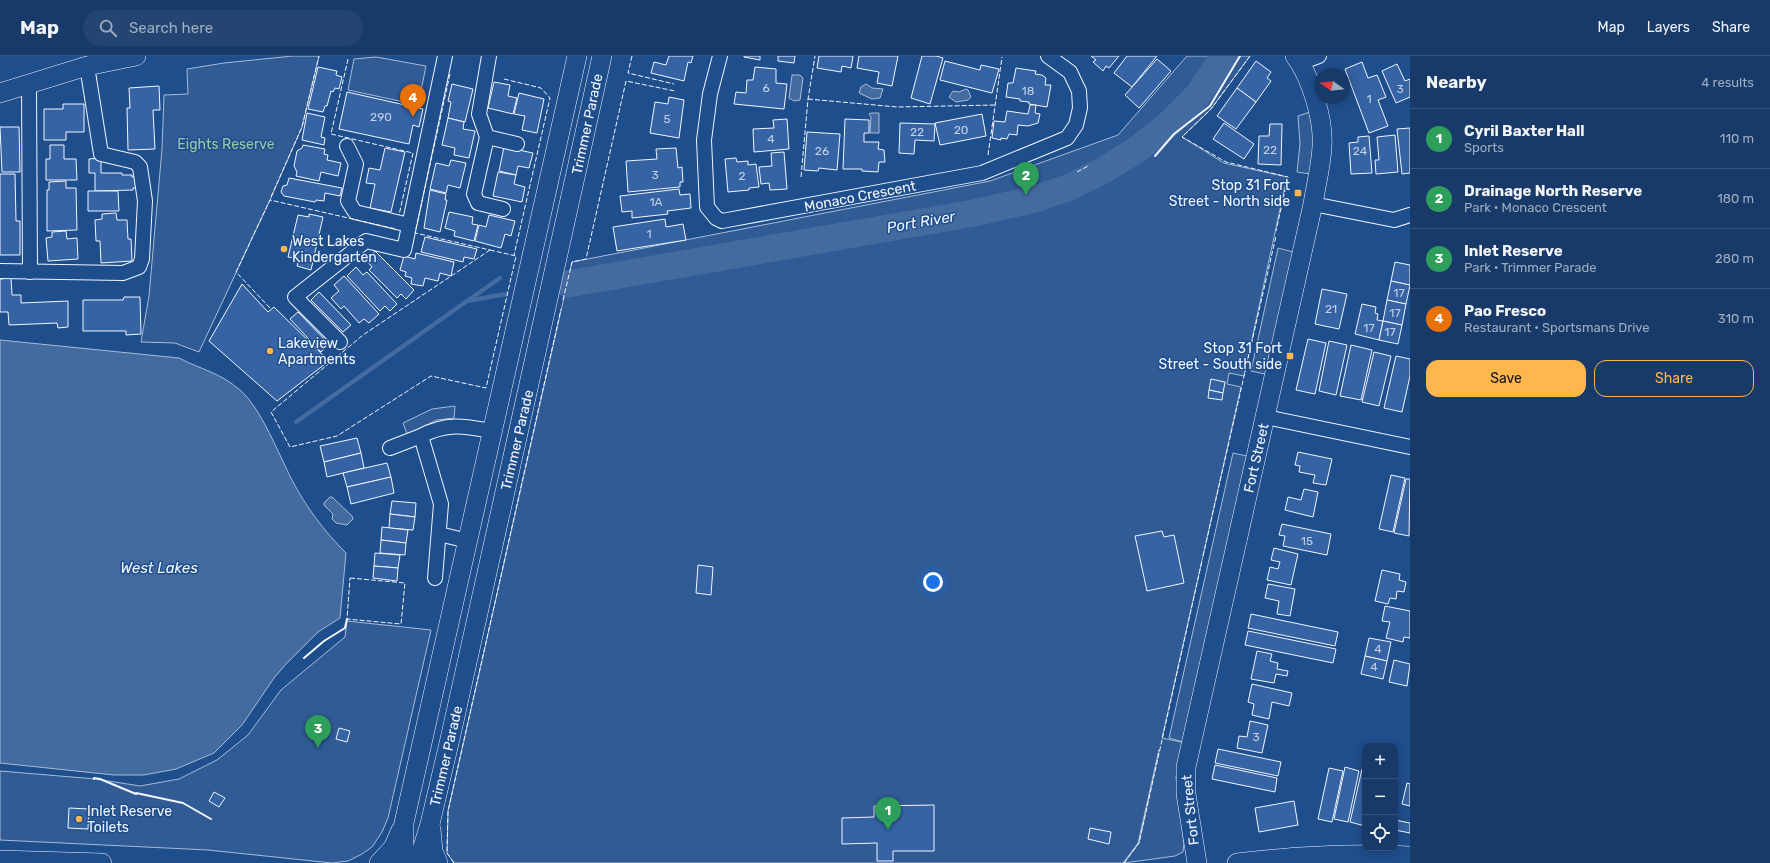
<!DOCTYPE html>
<meta charset="utf-8">
<style>
:root{--surface:#173a69;--page:#244571;--text:#f1f3f6;--muted:#9eadc0;--line:#36547d;--accent:#ffb74d}
body{margin:0;font-family:Rubik,sans-serif;background:var(--page);color:var(--text)}
.controls{position:absolute;right:12px;bottom:12px;display:grid;overflow:hidden;border-radius:8px;box-shadow:0 2px 10px #0003}
.controls button{width:36px;height:36px;display:grid;place-items:center;padding:0;border:0;border-bottom:1px solid var(--line);background:var(--surface);color:var(--text);font:20px sans-serif}
.compass{position:absolute;left:1314px;top:12px;width:36px;height:36px;border-radius:50%;background:var(--surface);box-shadow:0 2px 10px #0003;rotate:285deg}
.you{position:absolute;left:933px;top:526px;width:14px;height:14px;margin:-10px;border:3px solid #fff;border-radius:50%;background:#1a73e8;box-shadow:0 0 0 6px #1a73e833}
.badge{display:grid;place-items:center;width:26px;height:26px;border-radius:50%;background:var(--accent);color:#fff;font-size:13px;font-weight:700}
.pin{position:absolute;translate:-50% -33px;filter:drop-shadow(0 1px 2px #0008)}
.pin::after{content:'';position:absolute;top:21px;width:14px;height:12px;background:inherit;clip-path:polygon(0 0,100% 0,50% 100%)}
.list{margin:0;padding:0;list-style:none}
h2{display:flex;justify-content:space-between;align-items:center;height:52px;margin:0;padding:0 16px;font-size:17px}
h2 small{font-size:13px;font-weight:400;color:var(--muted)}
.list li{display:grid;grid-template-columns:26px 1fr auto;gap:12px;align-items:center;box-sizing:border-box;height:60px;padding:0 16px;border-top:1px solid var(--line)}
.list b{display:block;font-size:15px;white-space:nowrap}
.list p{margin:0;font-size:13px;white-space:nowrap;color:var(--muted)}
.list em{font-size:13px;font-style:normal;color:var(--muted)}
.actions{display:flex;gap:8px;padding:12px 16px}
.actions a{flex:1;padding:9px 0;border:1px solid var(--accent);border-radius:12px;text-align:center;font-size:14px;color:var(--accent)}
.actions .main{background:var(--accent);color:#111}
.icon{flex:none;width:22px;height:22px;fill:none;stroke:currentColor;stroke-width:2;stroke-linecap:round;stroke-linejoin:round}
.map{position:relative;flex:none;width:1410px;height:807px;overflow:hidden}
header{display:flex;align-items:center;gap:24px;box-sizing:border-box;height:56px;padding:0 20px;background:var(--surface);border-bottom:1px solid var(--line)}
header strong{font-size:19px}
nav{display:flex;gap:22px;margin-inline-start:auto;font-size:14px}
.search{width:280px;height:36px;background:var(--page);display:flex;align-items:center;gap:10px;box-sizing:border-box;padding:0 14px;border-radius:22px;color:var(--muted);font-size:15px}
main{display:flex}
aside{flex:1;background:var(--surface)}
.map>svg:first-child{display:block}
.built{fill:#305b95;stroke:#a8bbd7}
.water{fill:#446ba0;stroke:#a8bbd7}
.lines{fill:none;stroke-linecap:round;stroke-linejoin:round}
.stream{stroke:#446ba0;stroke-width:4.5}
.river{stroke:#446ba0;stroke-width:27}
.building{fill:#3563a3;stroke:#f2f6ff}
.street-casing{stroke:#f2f6ff;stroke-width:16}
.secondary-casing{stroke:#f2f6ff;stroke-width:20}
.street{stroke:#1f4e8c;stroke-width:14}
.secondary{stroke:#1f4e8c;stroke-width:19}
.fence{stroke:#f2f6ff;stroke-width:1;stroke-dasharray:5 2;stroke-linecap:butt}
.wall{stroke:#f2f6ff;stroke-width:2}
.poi-dot{fill:#ffb74d;stroke:#1f4e8c;stroke-width:1.5}
.labels{text-anchor:middle;stroke-width:3;stroke-linejoin:round;paint-order:stroke}
.number-label{font-size:12px;fill:#c3d1e8}
.street-label{font-size:14px;fill:#f2f6ff;stroke:#1f4e8c}
.park-label{font-size:14px;fill:#97c8a6;stroke:#1f4e8c}
.poi-label{font-size:14px;fill:#f2f6ff;stroke:#1f4e8c;text-anchor:start}
.water-label{font-size:15px;font-style:italic;fill:#f2f6ff;stroke:#1f4e8c}
</style>
<header>
<strong>Map</strong>
<div class="search"><svg class="icon" aria-label="search" viewBox="0 0 24 24"><circle cx="10" cy="10" r="6"/><path d="M15 15l6 6"/></svg>Search here</div>
<nav><a>Map</a><a>Layers</a><a>Share</a></nav>
</header>
<main>
<div class="map">
<svg width="1410" height="807" viewBox="0 0 1410 807">
<rect width="100%" height="100%" fill="#1f4e8c"/>
<!-- built -->
<g class="built">
<path d="M293,0H319L302,71L270,144L199,296L175,287L141,286L149,240L162,93L164,39L188,38L187,13L224,7Z"/>
<path d="M1187,0H1250L1211,53L1182,81L1224,107L1287,121L1244,320L1229,317L1227,328L1241,331L1162,682L1181,686L1182,689L1176,721L1184,787L1183,796L1175,800L1124,807L1139,787L1159,694L1138,787L1123,807H454L447,797L448,755L572,206L990,125L1118,79Z"/>
<path d="M376,1L426,10L418,49L348,34L354,3Z"/>
<path d="M1310,56L1314,85L1310,118L1297,116L1300,88L1298,60Z"/>
<path d="M1278,192L1301,198L1274,320L1251,315Z"/>
<path d="M455,350L454,362L437,364L407,378L403,367L432,353Z"/>
<path d="M1233,397L1256,402L1191,688L1169,682Z"/>
<path d="M347,565L431,574L388,762L382,776L372,791L362,798L348,805L332,807L208,794L0,784V715L96,723L140,730L179,723L217,704L248,679L281,634L345,581Z"/>
</g>
<!-- water -->
<g class="water">
<path d="M792,19H800L803,22L800,44L794,45L789,42Z"/>
<path d="M866,28L872,32L883,33L880,42L872,43L859,37L861,31Z"/>
<path d="M966,33L968,34L971,41L968,44L956,46L949,41L953,35L959,36Z"/>
<path d="M871,57H879V77H870L871,61L869,58Z"/>
<path d="M0,284L179,302C202,314 219,316 240,334C261,352 279,399 292,424C306,451 324,475 346,497L340,562L318,576L286,608L274,622L242,669L214,697L176,713L144,719H114L0,707Z"/>
<path d="M330,441H332L352,460L353,463L347,469L336,467L332,463L333,458L324,449V447Z"/>
</g>
<g class="lines">
<!-- stream -->
<g class="stream">
<path d="M470,243L500,222"/>
<path d="M296,366L467,245L506,238"/>
</g>
<!-- river -->
<path class="river" d="M568,228L974,157L1035,143L1070,131L1104,114L1138,93L1170,67L1198,39L1224,0"/>
</g>
<!-- building -->
<g class="building">
<path d="M669,0H693L691,7L688,6L684,25L651,17L654,6L666,9Z"/>
<path d="M744,0H760V4L744,1Z"/>
<path d="M778,0H795L794,7L778,5Z"/>
<path d="M819,0H853L851,12L842,10L841,16L817,12Z"/>
<path d="M859,0H898L892,30L877,27L879,16L857,12Z"/>
<path d="M922,0H936L943,2L930,48L911,42Z"/>
<path d="M1091,0H1119L1109,12L1106,10L1103,15L1093,6L1096,4Z"/>
<path d="M1127,0H1157L1132,31L1114,17Z"/>
<path d="M1157,3L1171,15L1139,52L1125,39Z"/>
<path d="M945,5L980,14L981,9L999,13L992,37L940,24Z"/>
<path d="M1256,5L1271,16L1267,22L1271,25L1256,46L1237,32Z"/>
<path d="M1362,6L1368,22L1377,19L1386,41L1378,44L1388,70L1369,77L1345,13Z"/>
<path d="M1397,8L1405,25L1410,23V41L1396,47L1382,15Z"/>
<path d="M318,11L337,15L336,19L342,21L339,33L335,32L333,36L331,35L327,50H325L323,56L308,53Z"/>
<path d="M755,11L776,13V27L787,28L784,53L734,48L736,36L746,37L747,24H753Z"/>
<path d="M1016,12L1036,15L1035,18L1042,19L1046,22L1045,29H1051L1047,51L1029,48V46L1020,45V43L1006,41L1008,27H1013Z"/>
<path d="M494,26L510,29L508,40L517,42L513,58L488,52Z"/>
<path d="M452,28L473,33L465,66L448,62L451,46L448,45Z"/>
<path d="M159,30L160,54H153L155,93L128,94L127,52H130L129,32Z"/>
<path d="M1237,32L1256,46L1236,73L1217,60Z"/>
<path d="M347,36L423,53L419,71L413,69L409,88L339,73Z"/>
<path d="M519,37L544,43L537,77L522,74L525,60L514,58Z"/>
<path d="M669,41L684,44L679,82L650,77L655,46L668,48Z"/>
<path d="M63,48H84V76H66V84H44V53H63Z"/>
<path d="M1030,49H1036L1035,57L1040,58L1038,67L1028,70L1018,69L1017,79L1009,78L1007,83L1001,82V84L992,82L994,65L1005,66L1007,55L1028,58Z"/>
<path d="M307,57L325,61L321,81L325,82L324,89L302,84Z"/>
<path d="M982,58L986,80L940,89L935,67Z"/>
<path d="M448,62L464,66L463,73L475,75L469,102L454,99L455,92L442,89Z"/>
<path d="M787,63L789,93L754,96L753,73L774,72L773,64Z"/>
<path d="M845,63L869,64V77H864V86H879L878,93L884,94L885,106H879L878,116L862,115V113H843Z"/>
<path d="M900,67L935,68L934,85L915,84L914,98L899,97Z"/>
<path d="M1224,67L1254,88L1244,103L1213,83Z"/>
<path d="M1270,68H1282L1281,109L1258,108L1259,80H1269Z"/>
<path d="M0,71H19L20,116H2Z"/>
<path d="M1410,72V117L1402,118L1397,73Z"/>
<path d="M807,76L840,78L837,114L819,112L818,115L804,114Z"/>
<path d="M1395,79L1398,116L1376,118L1375,104H1379L1377,81Z"/>
<path d="M1369,80L1372,117L1351,118L1349,87L1358,86V81Z"/>
<path d="M50,89H64V103H76L77,124H46V103H50Z"/>
<path d="M303,89L325,93L324,98L328,99L327,104L341,107L338,120L321,116L319,125L296,120L297,116L294,110L297,95L302,92Z"/>
<path d="M504,91L533,97L529,112L518,110L516,119L499,115Z"/>
<path d="M385,92L405,96L391,156L370,152L375,128L366,127L369,112L380,114Z"/>
<path d="M676,92L678,112L682,111L683,126H680V131L628,136L626,105L657,103L656,93Z"/>
<path d="M784,96L787,133L770,134L769,127L761,128L759,111L772,110L771,97Z"/>
<path d="M101,102V117H122V119H132V121H137V132H133V134L95,135V117H89V103Z"/>
<path d="M736,102L737,106L748,105V109L756,108L759,131L749,132V134L728,136L725,103Z"/>
<path d="M451,104L466,107L460,132L448,129L446,137L430,133L436,107L449,110Z"/>
<path d="M498,116L516,119L514,128L525,131L522,146L493,140Z"/>
<path d="M0,118H15L16,165H20V199H0Z"/>
<path d="M289,122L342,132L340,140L325,137L324,145L316,144L315,146L284,140L281,136L283,130L287,129Z"/>
<path d="M66,125V132H76L77,174L47,175V134H49V126Z"/>
<path d="M679,133L680,139L690,138L691,152L667,155L668,158L632,162V155L622,156L620,140Z"/>
<path d="M430,134L446,138L445,144H447L440,176L424,172Z"/>
<path d="M88,135H118L119,155H88Z"/>
<path d="M449,156L473,161L472,168L478,169L474,185L454,180L455,175L445,172Z"/>
<path d="M116,157L117,164H127L128,183H131L132,205L101,207L100,185H96L95,164L102,163V158Z"/>
<path d="M309,158L323,161L311,214L297,210L299,203L288,201L298,159L309,161Z"/>
<path d="M489,159L515,165L511,180L505,178L501,192L475,185L479,169L486,171Z"/>
<path d="M665,163L666,171L683,168L686,184L617,195L613,171Z"/>
<path d="M66,175L67,183L77,182L78,203L48,205L46,182L52,181V176Z"/>
<path d="M425,181L477,193L474,203L464,201L463,206L421,196Z"/>
<path d="M375,195L414,234L406,243L401,238L397,242L369,214L372,211L366,204Z"/>
<path d="M416,197L454,206L451,220L440,217L438,225L425,222L423,230L411,228L412,222L405,220L406,216L400,214L404,200L415,203Z"/>
<path d="M1395,206L1410,209V229L1391,225Z"/>
<path d="M356,211L363,219L367,216L397,248L390,255L385,250L380,255L347,220Z"/>
<path d="M344,220L379,258L369,267L364,263L359,267L344,250L341,253L331,242L339,235L334,229Z"/>
<path d="M11,222L12,239H21V247L68,245V271L58,272L57,267L9,269L8,256H0V223Z"/>
<path d="M1391,225L1410,229L1406,248L1387,244Z"/>
<path d="M242,228L268,256L274,251L329,305L277,345L209,285Z"/>
<path d="M1322,233L1347,238L1339,273L1315,268Z"/>
<path d="M319,236L351,269L343,276L311,244Z"/>
<path d="M124,241H140L141,278L126,279V275H83V244H123Z"/>
<path d="M1387,244L1406,248L1402,269L1383,265Z"/>
<path d="M1362,248L1376,251L1375,257L1378,258L1377,264L1383,265L1379,284L1355,278Z"/>
<path d="M298,256L329,288L321,296L290,263Z"/>
<path d="M1383,265L1402,269L1398,288L1379,284Z"/>
<path d="M1308,283L1326,287L1315,338L1296,334Z"/>
<path d="M1329,285L1347,289L1336,339L1319,335Z"/>
<path d="M1351,289L1372,294L1361,344L1340,340Z"/>
<path d="M1374,296L1391,300L1379,350L1362,346Z"/>
<path d="M1396,300L1410,303V320L1402,356L1384,352Z"/>
<path d="M1211,323L1225,326L1223,337L1209,334Z"/>
<path d="M1209,334L1223,337L1222,344L1208,342Z"/>
<path d="M357,382L361,397L324,406L320,390Z"/>
<path d="M1298,396L1332,403L1326,429L1313,427L1315,419L1299,416L1300,410L1295,409Z"/>
<path d="M361,397L364,412L327,421L324,406Z"/>
<path d="M387,407L391,421L347,431L343,417Z"/>
<path d="M1391,419L1405,422L1393,476L1379,473Z"/>
<path d="M391,421L394,437L351,448L347,431Z"/>
<path d="M1406,423H1410L1409,480L1394,477Z"/>
<path d="M1304,433L1318,436L1313,461L1285,454L1288,441L1301,444Z"/>
<path d="M392,445L416,447L415,461L390,458Z"/>
<path d="M390,458L415,461L413,474L389,472Z"/>
<path d="M1282,468L1331,478L1327,499L1283,490L1285,480L1279,479Z"/>
<path d="M382,471L408,474L406,487L381,484Z"/>
<path d="M1162,475L1164,481L1174,479L1184,527L1147,535L1135,480Z"/>
<path d="M381,484L406,487L405,499L380,497Z"/>
<path d="M1274,492L1298,498L1291,529L1267,524L1270,511L1278,513L1280,506L1271,504Z"/>
<path d="M375,497L400,499L398,512L374,510Z"/>
<path d="M698,509L713,511L711,539L696,537Z"/>
<path d="M374,510L398,512L397,525L373,522Z"/>
<path d="M1382,514L1400,518L1399,524L1406,526L1404,536L1397,535L1396,543L1390,542L1388,548L1375,545Z"/>
<path d="M1268,528L1295,533L1290,560L1277,558L1279,545L1265,542Z"/>
<path d="M1385,550L1410,555V582L1404,581L1403,586L1386,582L1390,566L1382,565Z"/>
<path d="M1251,558L1338,576L1335,590L1248,572Z"/>
<path d="M1248,575L1336,593L1333,607L1245,589Z"/>
<path d="M1369,582L1391,586L1387,605L1365,600Z"/>
<path d="M1257,595L1272,598L1270,605L1278,607L1277,613L1288,615L1287,620L1276,618L1274,627L1251,623Z"/>
<path d="M1365,600L1387,605L1383,623L1361,618Z"/>
<path d="M1394,604L1410,608L1407,630L1389,626Z"/>
<path d="M1252,628L1292,637L1289,650L1272,646L1269,663L1252,659L1254,648L1248,646Z"/>
<path d="M1250,665L1268,669L1262,697L1237,692L1239,680L1247,681Z"/>
<path d="M339,672L350,675L347,686L336,683Z"/>
<path d="M1218,693L1281,706L1278,720L1215,707Z"/>
<path d="M1215,709L1277,722L1275,736L1212,723Z"/>
<path d="M1345,711L1359,715L1348,766L1334,763Z"/>
<path d="M1329,712L1343,715L1332,766L1318,763Z"/>
<path d="M1362,713H1365V770L1350,766Z"/>
<path d="M1407,727L1410,728V750L1402,748Z"/>
<path d="M214,736L225,742L219,751L209,745Z"/>
<path d="M1294,745L1298,769L1259,776L1255,752Z"/>
<path d="M934,749V795H893V805H877V787L842,788V762L874,761V750Z"/>
<path d="M69,752L89,753L88,773L68,772Z"/>
<path d="M1395,764L1410,767V777L1395,774Z"/>
<path d="M1090,772L1111,776L1109,788L1088,783Z"/>
</g>
<g class="lines">
<!-- street casing -->
<g class="street-casing">
<g id="street">
<path d="M489,0L479,58L487,81L474,138L478,147L503,153"/>
<path d="M720,0L710,38L704,84L707,151L716,162L722,165L982,117L1067,82L1076,69L1080,52L1079,35L1070,16L1048,0"/>
<path d="M1300,7L1319,0"/>
<path d="M29,28L30,216"/>
<path d="M487,81L517,88"/>
<path d="M347,90L356,108L348,145L355,156L409,169"/>
<path d="M1313,148L1394,164L1410,159"/>
<path d="M0,215L123,217L139,211L142,203L145,145L140,111L135,106L101,98L87,10"/>
<path d="M340,286L295,241L366,185L404,194L445,0"/>
<path d="M1266,361L1410,391"/>
<path d="M390,392L421,380"/>
<path d="M439,478L468,485"/>
<path d="M435,522L441,448L421,380C447,366 465,370 492,375"/>
</g>
</g>
<!-- secondary casing -->
<g class="secondary-casing">
<g id="secondary">
<path d="M0,37L87,10L136,0"/>
<path d="M431,773L433,795L438,807"/>
<path d="M0,804L102,807"/>
<path d="M379,807L393,792L401,774"/>
<path d="M400,807L404,792V767L577,0"/>
<path d="M418,807L430,768L450,683L602,0"/>
<path d="M1197,807L1186,738V711L1313,148C1316,129 1321,110 1322,91C1324,64 1311,21 1295,0"/>
<path d="M1237,807C1295,800 1352,797 1410,800"/>
</g>
</g>
<!-- street -->
<use href="#street" class="street"/>
<!-- secondary -->
<use href="#secondary" class="secondary"/>
<!-- fence -->
<g class="fence">
<path d="M632,0L628,17L674,28"/>
<path d="M1250,0L1211,53L1182,81L1226,106L1288,121L1276,175"/>
<path d="M348,3L331,78L413,97L399,159"/>
<path d="M450,18L415,177L490,194"/>
<path d="M504,23L541,32L550,42L514,199"/>
<path d="M808,43L897,51L995,49"/>
<path d="M988,99L1002,1"/>
<path d="M1077,116L1088,110"/>
<path d="M801,121L808,43L815,0"/>
<path d="M271,141L302,71L319,0"/>
<path d="M490,194L516,200L486,332L431,320L337,380L290,391L271,356L363,279Z"/>
<path d="M563,244L572,206L586,203L626,25L675,35"/>
<path d="M270,252L236,216L270,144L396,173"/>
<path d="M1203,500L1276,180"/>
<path d="M350,522L405,527L401,568L347,563Z"/>
<path d="M454,807L447,797L448,755L561,253"/>
<path d="M1124,807L1139,787L1202,505"/>
</g>
<!-- wall -->
<g class="wall">
<path d="M1155,100L1174,78L1210,50L1240,0"/>
<path d="M304,602L324,585L345,572L347,563"/>
<path d="M94,723V722L100,723L136,738V737L183,747L211,763"/>
</g>
</g>
<!-- markers -->
<g class="poi-dot">
<rect x="1294" y="133" width="8" height="8" rx="2"/>
<circle cx="284" cy="193" r="4"/>
<circle cx="270" cy="295" r="4"/>
<rect x="1286" y="296" width="8" height="8" rx="2"/>
<circle cx="79" cy="763" r="4"/>
</g>
<g class="labels">
<!-- number labels -->
<g class="number-label">
<text x="766" y="36">6</text>
<text x="1400" y="37">3</text>
<text x="1028" y="39">18</text>
<text x="1369" y="47">1</text>
<text x="381" y="65">290</text>
<text x="667" y="67">5</text>
<text x="961" y="78">20</text>
<text x="917" y="80">22</text>
<text x="771" y="87">4</text>
<text x="1270" y="98">22</text>
<text x="822" y="99">26</text>
<text x="1360" y="99">24</text>
<text x="655" y="123">3</text>
<text x="742" y="124">2</text>
<text x="656" y="150">1A</text>
<text x="649" y="182">1</text>
<text x="1399" y="241">17</text>
<text x="1331" y="257">21</text>
<text x="1395" y="261">17</text>
<text x="1369" y="276">17</text>
<text x="1390" y="280">17</text>
<text x="1307" y="489">15</text>
<text x="1378" y="597">4</text>
<text x="1374" y="615">4</text>
<text x="1256" y="685">3</text>
</g>
<!-- street labels -->
<g class="street-label">
<text transform="translate(587 68) rotate(-78)" y="5">Trimmer Parade</text>
<text transform="translate(860 140) rotate(-11)" y="5">Monaco Crescent</text>
<text transform="translate(517 384) rotate(-77)" y="5">Trimmer Parade</text>
<text transform="translate(1256 402) rotate(-77)" y="5">Fort Street</text>
<text transform="translate(446 700) rotate(-77)" y="5">Trimmer Parade</text>
<text transform="translate(1190 754) rotate(-96)" y="5">Fort Street</text>
</g>
<!-- park labels -->
<g class="park-label">
<text x="226" y="93">Eights Reserve</text>
</g>
<!-- poi labels -->
<g class="poi-label">
<text x="1290" y="134" text-anchor="end">Stop 31 Fort<tspan x="1290" dy="16">Street - North side</tspan></text>
<text x="292" y="190">West Lakes<tspan x="292" dy="16">Kindergarten</tspan></text>
<text x="278" y="292">Lakeview<tspan x="278" dy="16">Apartments</tspan></text>
<text x="1282" y="297" text-anchor="end">Stop 31 Fort<tspan x="1282" dy="16">Street - South side</tspan></text>
<text x="87" y="760">Inlet Reserve<tspan x="87" dy="16">Toilets</tspan></text>
</g>
<!-- water labels -->
<g class="water-label">
<text transform="translate(921 166) rotate(-10)" y="5">Port River</text>
<text x="159" y="517">West Lakes</text>
</g>
</g>
</svg>
<div class="controls">
<button>+</button>
<button>−</button>
<button><svg class="icon" aria-label="locate" viewBox="0 0 24 24"><circle cx="12" cy="12" r="6"/><path d="M12 2v4M12 18v4M2 12h4M18 12h4"/></svg></button>
</div>
<svg class="compass" viewBox="-18 -18 36 36"><path d="M0-13l5 13h-10z" fill="#e53935"/><path d="M0 13l5-13h-10z" fill="#9eadc0"/></svg>
<div class="you"></div>
<div class="pin badge" style="left:888px;top:774px;background:#2e9e5b">1</div>
<div class="pin badge" style="left:1026px;top:139px;background:#2e9e5b">2</div>
<div class="pin badge" style="left:318px;top:692px;background:#2e9e5b">3</div>
<div class="pin badge" style="left:413px;top:61px;background:#e8710a">4</div>
</div>
<aside>
<h2>Nearby<small>4 results</small></h2>
<ul class="list">
<li><span class="badge" style="background:#2e9e5b">1</span><div><b>Cyril Baxter Hall</b><p>Sports</p></div><em>110 m</em></li>
<li><span class="badge" style="background:#2e9e5b">2</span><div><b>Drainage North Reserve</b><p>Park · Monaco Crescent</p></div><em>180 m</em></li>
<li><span class="badge" style="background:#2e9e5b">3</span><div><b>Inlet Reserve</b><p>Park · Trimmer Parade</p></div><em>280 m</em></li>
<li><span class="badge" style="background:#e8710a">4</span><div><b>Pao Fresco</b><p>Restaurant · Sportsmans Drive</p></div><em>310 m</em></li>
</ul>
<div class="actions"><a class="main">Save</a><a>Share</a></div>
</aside>
</main>
